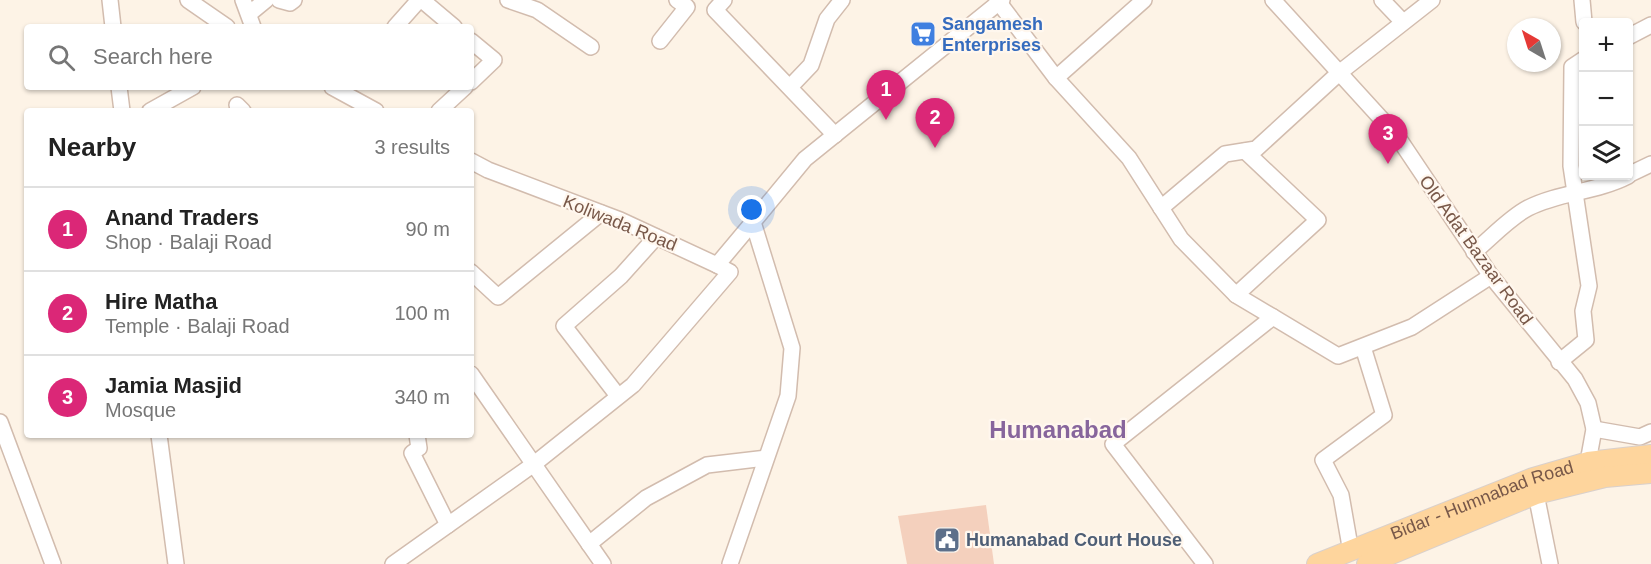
<!DOCTYPE html>
<meta charset="utf-8">
<style>
:root{--surface:#fff;--page:#f6f6f6;--text:#222;--muted:#767676;--line:#e0e0e0;--accent:#db2777}
body{margin:0;font-family:Arial,sans-serif;background:var(--page);color:var(--text)}
.controls{position:absolute;right:18px;top:18px;display:grid;overflow:hidden;border-radius:6px;box-shadow:0 2px 4px #0004}
.controls button{width:54px;height:54px;display:grid;place-items:center;padding:0;border:0;border-bottom:2px solid var(--line);background:var(--surface);color:var(--text);font:30px sans-serif}
.compass{position:absolute;left:1507px;top:18px;width:54px;height:54px;border-radius:50%;background:var(--surface);box-shadow:0 2px 4px #0004;rotate:321deg}
.you{position:absolute;left:752px;top:210px;width:21px;height:21px;margin:-15px;border:4px solid #fff;border-radius:50%;background:#1a73e8;box-shadow:0 0 0 9px #1a73e833}
.badge{display:grid;place-items:center;width:39px;height:39px;border-radius:50%;background:var(--accent);color:#fff;font-size:20px;font-weight:700}
.pin{position:absolute;translate:-50% -50px;filter:drop-shadow(0 2px 3px #0008)}
.pin::after{content:'';position:absolute;top:32px;width:21px;height:18px;background:inherit;clip-path:polygon(0 0,100% 0,50% 100%)}
.list{margin:0;padding:0;list-style:none}
h2{display:flex;justify-content:space-between;align-items:center;height:78px;margin:0;padding:0 24px;font-size:26px}
h2 small{font-size:20px;font-weight:400;color:var(--muted)}
.list li{display:grid;grid-template-columns:39px 1fr auto;gap:18px;align-items:center;box-sizing:border-box;height:84px;padding:0 24px;border-top:2px solid var(--line)}
.list b{display:block;font-size:22px;white-space:nowrap}
.list p{margin:0;font-size:20px;white-space:nowrap;color:var(--muted)}
.list em{font-size:20px;font-style:normal;color:var(--muted)}
.icon{flex:none;width:33px;height:33px;fill:none;stroke:currentColor;stroke-width:2;stroke-linecap:round;stroke-linejoin:round}
.map{position:relative;flex:none;width:1651px;height:564px;overflow:hidden}
.search{position:absolute;background:var(--surface);box-shadow:0 2px 4px #0004;left:24px;top:24px;width:450px;height:66px;display:flex;align-items:center;gap:15px;box-sizing:border-box;padding:0 21px;border-radius:6px;color:var(--muted);font-size:22px}
.panel{position:absolute;background:var(--surface);box-shadow:0 2px 4px #0004;left:24px;top:108px;width:450px;height:330px;border-radius:6px}
.map>svg:first-child{display:block}
.building{fill:#f4d0bd}
.lines{fill:none;stroke-linecap:round;stroke-linejoin:round}
.minor-casing{stroke:#d2bcae;stroke-width:18}
.major-casing{stroke:#d9d0cc;stroke-width:22}
.minor{stroke:#fff;stroke-width:15}
.major{stroke:#fed59d;stroke-width:20}
.labels{text-anchor:middle;stroke-width:4.5;stroke-linejoin:round;paint-order:stroke}
.shop-label{font-size:18px;font-weight:bold;fill:#366cbe;stroke:#fff7ee;text-anchor:start}
.street-label{font-size:18px;fill:#785849;stroke:#fff7ee}
.service-label{font-size:18px;font-weight:bold;fill:#4e5e75;stroke:#fff7ee;text-anchor:start}
.district-label{font-size:24px;font-weight:bold;fill:#87659c;stroke:#fff7ee}
</style>
<div class="map">
<svg width="1651" height="564" viewBox="0 0 1651 564">
<rect width="100%" height="100%" fill="#fdf3e6"/>
<!-- building -->
<path class="building" d="M986,505L994,564H907L898,516Z"/>
<g class="lines">
<!-- minor casing -->
<g class="minor-casing">
<g id="minor">
<path d="M110,0L113,27"/>
<path d="M188,0L227,27"/>
<path d="M243,0L253,27"/>
<path d="M279,0L290,3L294,0"/>
<path d="M422,0L454,27"/>
<path d="M508,0L537,10L591,47"/>
<path d="M724,0L715,10L835,135"/>
<path d="M997,0L1056,78L1129,158L1181,239L1236,295L1273,317"/>
<path d="M1273,0L1397,136L1491,276L1575,379L1588,403L1594,429L1588,462"/>
<path d="M1382,0L1402,21"/>
<path d="M1582,0L1584,22"/>
<path d="M249,14L266,0"/>
<path d="M395,27L419,0"/>
<path d="M1628,37L1651,25"/>
<path d="M471,41L494,60L471,82"/>
<path d="M660,41L687,7L677,0"/>
<path d="M1056,78L1144,0"/>
<path d="M119,87L122,111"/>
<path d="M332,87L376,111"/>
<path d="M790,87L811,65L827,19L842,0"/>
<path d="M237,105L243,111"/>
<path d="M150,111L193,87"/>
<path d="M439,111L465,87"/>
<path d="M471,161L488,170L620,220L717,265L753,222"/>
<path d="M1628,175L1651,164"/>
<path d="M1161,208L1225,154L1256,149L1339,73L1432,0"/>
<path d="M1474,252C1491,238 1509,218 1528,208C1560,192 1597,192 1628,176"/>
<path d="M471,272L498,297L601,213"/>
<path d="M1236,295L1318,220L1245,151"/>
<path d="M1559,362L1586,340L1583,311L1589,286L1571,166L1572,67L1584,59"/>
<path d="M471,374L603,564"/>
<path d="M618,396L564,326L621,276L656,237"/>
<path d="M0,422L53,564"/>
<path d="M1594,429L1640,437L1651,432"/>
<path d="M159,435L176,564"/>
<path d="M417,435L419,448L412,453L448,525"/>
<path d="M1534,484L1550,564"/>
<path d="M589,544L646,498L707,465L766,458"/>
<path d="M1351,552L1341,495L1323,460L1384,415L1363,347"/>
<path d="M393,564L534,464L633,385L730,272L717,265"/>
<path d="M730,564L788,396L792,348L753,222L805,159L1002,0"/>
<path d="M1205,564L1113,444L1273,317L1338,356L1412,327L1491,276"/>
</g>
</g>
<!-- major casing -->
<g class="major-casing">
<g id="major">
<path id="s1" d="M1317,564L1533,478L1588,462L1651,455"/>
<path d="M1367,564L1536,494L1605,477L1651,473"/>
</g>
</g>
<!-- minor -->
<use href="#minor" class="minor"/>
<!-- major -->
<use href="#major" class="major"/>
</g>
<!-- icons -->
<defs>
<g id="supermarket-square" transform="scale(1.35)"><rect x="-9" y="-9" width="18" height="18" rx="4" fill="#3f7fe0" stroke="#fff7ee"/><path d="M-6-5.5h2.5l.6 2H6L4.5 2H-2.5L-4.4-4H-6ZM-1.5 3.2a1.3 1.3 0 1 0 .1 0ZM3 3.2a1.3 1.3 0 1 0 .1 0Z" fill="#fff"/></g>
<g id="civic-square" transform="scale(1.35)"><rect x="-9" y="-9" width="18" height="18" rx="4" fill="#5c6f8a" stroke="#fff7ee"/><path d="M-.6-6.5H3V-4.5H.6V-3L4-1V1h2V6H-6V1h2V-1L-.6-3ZM-1.2 2.5V6h2.4V2.5Z" fill="#fff"/></g>
</defs>
<g fill-rule="evenodd">
<use href="#supermarket-square" x="923" y="34"/>
<use href="#civic-square" x="947" y="540"/>
</g>
<g class="labels">
<!-- shop labels -->
<g class="shop-label">
<text x="942" y="30">Sangamesh<tspan x="942" dy="21">Enterprises</tspan></text>
</g>
<!-- street labels -->
<g class="street-label">
<text transform="translate(620 223) rotate(22)" y="6">Koliwada Road</text>
<text transform="translate(1476 250) rotate(54)" y="6">Old Adat Bazaar Road</text>
<text dy="6" stroke="none"><textPath href="#s1" startOffset="177">Bidar - Humnabad Road</textPath></text>
</g>
<!-- service labels -->
<g class="service-label">
<text x="966" y="546">Humanabad Court House</text>
</g>
<!-- district labels -->
<g class="district-label">
<text x="1058" y="438">Humanabad</text>
</g>
</g>
</svg>
<div class="controls">
<button>+</button>
<button>−</button>
<button><svg class="icon" aria-label="layers" viewBox="0 0 24 24"><path d="M12 4l9 5-9 5-9-5zM3 14l9 5 9-5"/></svg></button>
</div>
<svg class="compass" viewBox="-18 -18 36 36"><path d="M0-13l5 13h-10z" fill="#e53935"/><path d="M0 13l5-13h-10z" fill="#767676"/></svg>
<div class="you"></div>
<div class="pin badge" style="left:886px;top:120px">1</div>
<div class="pin badge" style="left:935px;top:148px">2</div>
<div class="pin badge" style="left:1388px;top:164px">3</div>
<div class="search"><svg class="icon" aria-label="search" viewBox="0 0 24 24"><circle cx="10" cy="10" r="6"/><path d="M15 15l6 6"/></svg>Search here</div>
<section class="panel">
<h2>Nearby<small>3 results</small></h2>
<ul class="list">
<li><span class="badge">1</span><div><b>Anand Traders</b><p>Shop · Balaji Road</p></div><em>90 m</em></li>
<li><span class="badge">2</span><div><b>Hire Matha</b><p>Temple · Balaji Road</p></div><em>100 m</em></li>
<li><span class="badge">3</span><div><b>Jamia Masjid</b><p>Mosque</p></div><em>340 m</em></li>
</ul>
</section>
</div>
